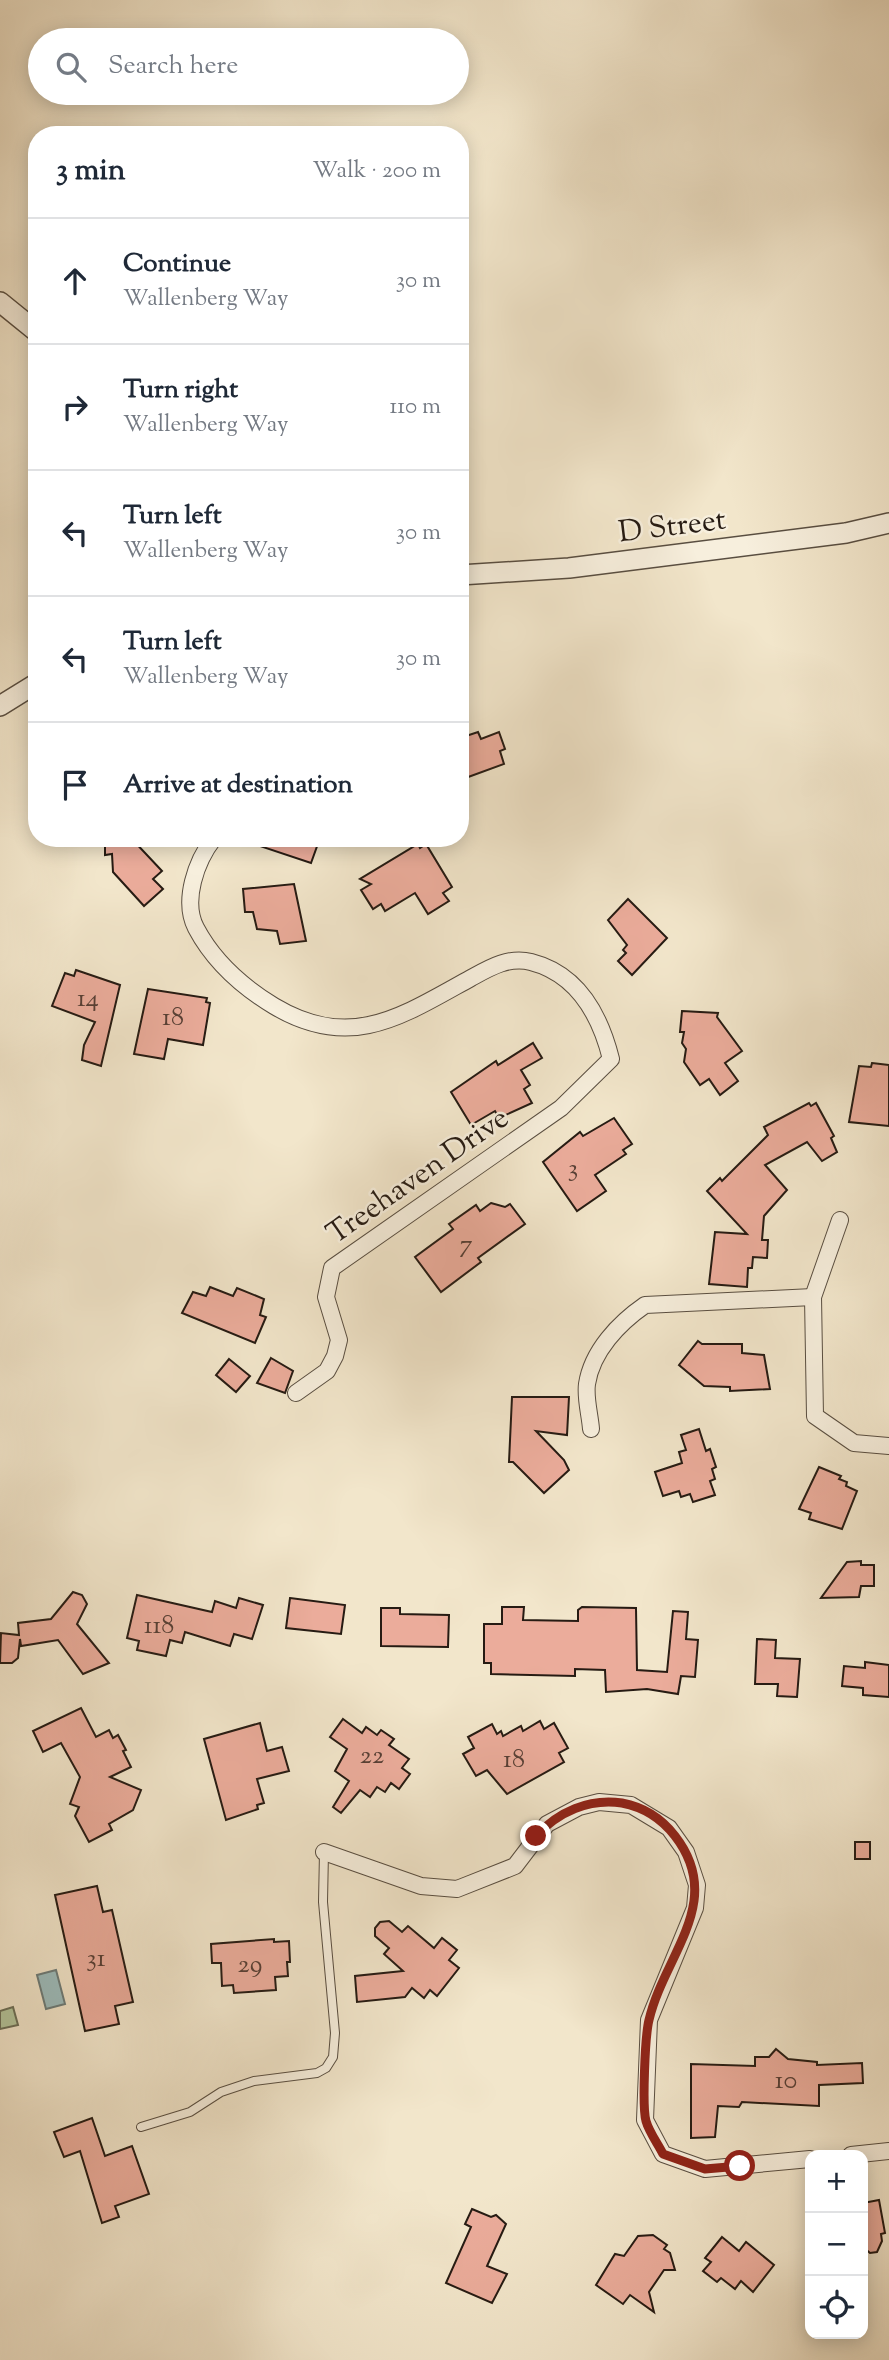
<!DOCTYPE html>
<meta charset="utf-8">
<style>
:root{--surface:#fff;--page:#f2f2f3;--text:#1f2937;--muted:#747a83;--line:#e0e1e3}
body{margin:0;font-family:"Sorts Mill Goudy",serif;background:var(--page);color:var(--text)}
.controls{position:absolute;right:21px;bottom:21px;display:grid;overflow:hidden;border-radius:14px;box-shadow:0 4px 18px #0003}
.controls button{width:63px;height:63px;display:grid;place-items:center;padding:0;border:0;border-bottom:2px solid var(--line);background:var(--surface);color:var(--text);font:35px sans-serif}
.stop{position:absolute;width:21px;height:21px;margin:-16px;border:5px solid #8f2418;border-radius:50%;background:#fff}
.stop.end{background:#8f2418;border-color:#fff;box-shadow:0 2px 7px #0008}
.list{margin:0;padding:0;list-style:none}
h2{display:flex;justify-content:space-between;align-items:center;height:91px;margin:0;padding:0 28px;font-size:30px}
h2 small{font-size:23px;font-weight:400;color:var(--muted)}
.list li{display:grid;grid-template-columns:46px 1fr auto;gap:21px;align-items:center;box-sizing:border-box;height:126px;padding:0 28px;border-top:2px solid var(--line)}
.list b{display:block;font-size:26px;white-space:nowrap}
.list p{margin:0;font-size:23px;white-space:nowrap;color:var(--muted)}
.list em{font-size:23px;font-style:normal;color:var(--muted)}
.icon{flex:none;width:38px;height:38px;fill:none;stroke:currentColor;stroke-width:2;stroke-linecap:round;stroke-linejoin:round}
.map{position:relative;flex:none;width:889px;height:2360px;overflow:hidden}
.search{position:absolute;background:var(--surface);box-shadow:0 4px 18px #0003;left:28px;top:28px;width:441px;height:77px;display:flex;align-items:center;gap:18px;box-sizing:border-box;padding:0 24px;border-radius:38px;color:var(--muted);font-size:26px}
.panel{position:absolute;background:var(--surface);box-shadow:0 4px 18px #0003;left:28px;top:126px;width:441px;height:721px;border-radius:28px}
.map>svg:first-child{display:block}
.green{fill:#b4c69c;stroke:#6d7058;stroke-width:2}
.water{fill:#9dbebe;stroke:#6d7d7a;stroke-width:2}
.building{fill:#ebac9b;stroke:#261b13;stroke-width:2}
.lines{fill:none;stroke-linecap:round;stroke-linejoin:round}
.service-casing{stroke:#594e41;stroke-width:10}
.minor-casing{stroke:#594e41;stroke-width:18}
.tertiary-casing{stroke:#594e41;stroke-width:22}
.service{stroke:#f7efdd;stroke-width:8}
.minor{stroke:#f7efdd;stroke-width:16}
.tertiary{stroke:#f7efdd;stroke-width:19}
.route{stroke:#8f2418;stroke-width:9}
.labels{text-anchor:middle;stroke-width:5;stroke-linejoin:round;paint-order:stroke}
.number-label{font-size:26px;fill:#573f35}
.street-label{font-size:30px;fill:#261b13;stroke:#f7efdd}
</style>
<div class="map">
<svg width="889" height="2360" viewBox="0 0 889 2360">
<rect width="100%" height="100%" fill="#f2e6cb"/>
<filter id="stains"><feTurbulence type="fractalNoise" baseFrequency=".00286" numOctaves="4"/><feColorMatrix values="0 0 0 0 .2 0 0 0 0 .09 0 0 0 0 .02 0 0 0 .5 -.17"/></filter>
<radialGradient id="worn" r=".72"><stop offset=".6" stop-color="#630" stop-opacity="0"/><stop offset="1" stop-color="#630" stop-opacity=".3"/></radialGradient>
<!-- green -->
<path class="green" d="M13,2007L18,2025L0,2029V2011Z"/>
<!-- water -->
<path class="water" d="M56,1970L65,2004L46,2009L37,1975Z"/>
<!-- building -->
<g class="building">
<path d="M478,732L481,739L499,732L505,749L500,751L504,764L460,780V738Z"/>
<path d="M105,838H131L162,871L153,879L163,889L144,906L113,872L112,854L105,855Z"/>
<path d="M246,838H320L311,863L245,841Z"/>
<path d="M418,844L420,848L426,844L452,887L443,893L449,901L428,914L415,893L385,911L381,904L373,909L361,890L371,884L360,879Z"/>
<path d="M294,884L306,941L280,944L277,931L257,929L253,912H245L243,889Z"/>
<path d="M628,899L667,938L632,975L618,961L626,953L623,950L627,945L608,920Z"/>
<path d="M76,970L120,985L101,1066L82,1060L84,1045L95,1022L52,1006L65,973L74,976Z"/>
<path d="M148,989L207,998L206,1002L210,1003L203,1045L168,1039L164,1059L134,1054Z"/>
<path d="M682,1011L718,1013L717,1017L742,1051L725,1063L738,1081L720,1095L709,1079L700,1085L684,1062L686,1049L682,1043L684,1032H680Z"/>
<path d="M533,1043L542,1058L521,1070L530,1085L524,1089L532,1103L499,1118L495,1111L471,1125L451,1092L496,1061L498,1065Z"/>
<path d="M872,1063L889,1065V1126L849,1122L859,1066L871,1067Z"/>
<path d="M809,1103L811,1106L816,1103L834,1136L831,1138L837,1152L822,1161L807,1142L765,1165L787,1190L764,1216L762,1240H768L767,1258L753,1257L752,1268H748L747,1287L709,1284L715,1232L747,1234L707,1191L720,1178L722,1181L768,1135L764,1127Z"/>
<path d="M614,1118L632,1144L623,1150L626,1154L595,1175L606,1191L577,1211L543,1162L580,1132L583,1136Z"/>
<path d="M491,1203L505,1207L510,1204L525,1224L478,1258L481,1262L441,1292L415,1257L453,1229L449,1224L476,1205L480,1211Z"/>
<path d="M210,1287L233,1296L237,1288L264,1299L260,1315L266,1317L255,1343L182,1313L193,1292L206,1296Z"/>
<path d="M698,1341L702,1344H742V1353L764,1355L770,1389L730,1391V1387L704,1386L679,1365Z"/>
<path d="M271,1358L293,1371L285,1393L257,1383Z"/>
<path d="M229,1359L250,1376L236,1392L216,1375Z"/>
<path d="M512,1397H569L567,1435L536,1431L564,1460L569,1470L544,1493L513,1462H509Z"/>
<path d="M699,1429L706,1451L710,1449L716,1467L712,1469L715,1479L710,1481L715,1495L693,1502L690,1494L681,1497L679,1491L663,1496L655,1472L682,1463L679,1452L686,1450L681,1435Z"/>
<path d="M819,1467L841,1476L839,1479L847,1482L846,1486L857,1491L842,1529L809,1519L811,1513L799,1509Z"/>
<path d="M861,1561V1565H874V1586H861L859,1597L821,1598L847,1562Z"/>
<path d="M73,1592L82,1595L87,1604L77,1624L109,1663L83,1674L58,1640L21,1646L20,1639L18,1658L12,1663H0L1,1633L19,1635L18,1623L51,1619Z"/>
<path d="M137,1595L212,1612L215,1601L236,1608L239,1598L263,1605L252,1639L234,1634L230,1646L185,1632L182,1643L170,1640L166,1656L137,1650L139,1641L127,1638Z"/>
<path d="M290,1598L345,1605L341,1634L286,1628Z"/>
<path d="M502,1607H524L523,1620L578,1621V1610L582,1607L636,1608L637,1670L667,1672L673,1611L688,1612L686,1639L698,1640L695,1677L681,1676L678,1694L647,1689L606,1692L605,1670L575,1669V1676L491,1674V1663H484V1624H502Z"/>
<path d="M381,1608H400V1614L449,1615L448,1647L381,1646Z"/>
<path d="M757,1639L776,1640L775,1658L800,1659L797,1697L777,1696L778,1684H755Z"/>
<path d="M865,1662L889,1665V1697L863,1695V1688L842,1686L844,1666L865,1668Z"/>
<path d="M81,1708L96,1737L109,1730L113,1738L118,1735L126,1750L123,1751L131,1767L110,1777L141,1790L133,1810L109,1824L112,1830L89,1842L75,1816L79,1807L70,1804L80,1777L61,1743L43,1752L33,1731Z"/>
<path d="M343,1719L362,1733L366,1727L377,1735L381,1730L394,1739L389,1745L409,1759L402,1768L410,1774L399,1789L391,1783L385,1792L377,1787L370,1797L360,1790L341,1813L333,1807L349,1781L335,1771L347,1749L330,1737Z"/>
<path d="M540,1721L544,1729L554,1723L568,1748L559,1753L564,1762L507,1794L487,1770L476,1776L463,1754L474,1748L468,1737L492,1724L497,1734L501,1731L503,1736L521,1726L523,1731Z"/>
<path d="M260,1723L267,1751L282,1747L289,1771L257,1779L264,1803L257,1805L258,1809L226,1820L204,1739Z"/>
<rect x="855" y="1842" width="15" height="17"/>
<path d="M97,1886L103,1912L112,1910L133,2002L115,2006L119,2024L85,2031L55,1895Z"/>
<path d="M389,1921L402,1932L408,1926L434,1948L442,1938L457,1950L449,1960L459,1968L437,1996L430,1990L424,1998L412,1988L405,1997L357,2002L355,1976L403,1971L384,1954L389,1948L375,1936V1928L380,1922Z"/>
<path d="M274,1939V1942L289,1941L290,1962H287L288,1976L275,1977L276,1990L234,1993L233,1985L222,1986L221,1963H212L211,1944Z"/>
<path d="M776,2049L788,2059L817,2062V2065L862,2063L863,2083L819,2085V2106L742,2102L739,2107L718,2106L715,2137L691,2138V2064L755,2066V2057H769Z"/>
<path d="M92,2118L105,2156L132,2146L149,2194L115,2206L119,2217L102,2223L80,2151L64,2157L54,2132Z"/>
<path d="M879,2200L885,2233L881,2234L882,2241L877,2252L870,2253L863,2247V2203Z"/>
<path d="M472,2209L491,2217L496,2215L506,2224L487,2266L507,2274L492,2303L446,2283L471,2227L465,2224Z"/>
<path d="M653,2235L667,2245L664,2249L670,2253L675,2270H664L649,2292L654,2312L630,2295L623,2304L596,2285L615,2254L624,2256L638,2236Z"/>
<path d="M722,2237L739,2251L746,2242L774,2265L753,2292L741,2281L735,2289L721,2278L717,2282L703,2271L711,2262L705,2258Z"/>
</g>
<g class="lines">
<!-- service casing -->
<g class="service-casing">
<path id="service" d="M141,2127L190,2112L221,2092L254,2081L317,2073L326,2068L333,2057L335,2033L323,1902L324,1852"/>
</g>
<!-- minor casing -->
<g class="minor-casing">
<g id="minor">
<path d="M214,838C196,861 182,901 196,928C214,962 241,986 274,1006C351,1052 402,1016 471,978C489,968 509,956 531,962C578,974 600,1015 611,1059L561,1108L332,1268L326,1297L339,1340L335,1356L327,1371L296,1393"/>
<path d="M840,1220L813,1297L815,1416L854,1443L889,1446"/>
<path d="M591,1429C590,1415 585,1398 587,1384C592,1351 619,1323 645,1305L813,1297"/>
<path d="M324,1852L421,1886L457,1889L515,1866L547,1824L579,1807L599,1802L631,1805L669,1828L686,1852L697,1885L695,1908L649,2020L645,2120L663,2154L705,2169L810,2159"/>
<path d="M851,2155L889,2151"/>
</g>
</g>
<!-- tertiary casing -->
<g class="tertiary-casing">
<g id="tertiary">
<path d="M0,302L37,332"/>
<path d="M460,575L569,568L846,533L889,523"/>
<path d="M0,706L37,683"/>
</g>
</g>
<!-- service -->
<use href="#service" class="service"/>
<!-- minor -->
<use href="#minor" class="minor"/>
<!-- tertiary -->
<use href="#tertiary" class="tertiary"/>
</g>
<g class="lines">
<!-- route -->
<path class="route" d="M536,1836C558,1812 589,1798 622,1803C643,1807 662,1819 675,1836C726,1902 664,1955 649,2020C645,2036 642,2107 646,2121C649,2132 658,2144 663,2154L705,2169L740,2166"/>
</g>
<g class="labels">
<!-- number labels -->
<g class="number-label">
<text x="88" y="1006">14</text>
<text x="173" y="1025">18</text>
<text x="573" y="1176">3</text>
<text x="466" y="1252">7</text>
<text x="159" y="1633">118</text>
<text x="372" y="1763">22</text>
<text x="514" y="1767">18</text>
<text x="96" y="1966">31</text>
<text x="250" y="1972">29</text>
<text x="786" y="2088">10</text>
</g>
<!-- street labels -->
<g class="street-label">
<text transform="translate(672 525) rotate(-7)" y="10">D Street</text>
<text transform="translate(417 1175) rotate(-35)" y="10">Treehaven Drive</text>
</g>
</g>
<rect width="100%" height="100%" filter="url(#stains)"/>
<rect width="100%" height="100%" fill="url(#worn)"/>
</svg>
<div class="controls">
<button>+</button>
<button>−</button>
<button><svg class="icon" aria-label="locate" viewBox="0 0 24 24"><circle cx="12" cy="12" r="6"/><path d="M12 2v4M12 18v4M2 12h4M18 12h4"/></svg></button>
</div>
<div class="stop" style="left:740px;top:2166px"></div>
<div class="stop end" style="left:536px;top:1836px"></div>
<div class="search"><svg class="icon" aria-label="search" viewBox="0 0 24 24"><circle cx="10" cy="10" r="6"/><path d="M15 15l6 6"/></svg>Search here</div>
<section class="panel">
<h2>3 min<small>Walk · 200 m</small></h2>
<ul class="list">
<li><svg class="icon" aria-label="ahead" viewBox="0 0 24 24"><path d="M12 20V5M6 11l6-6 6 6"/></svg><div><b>Continue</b><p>Wallenberg Way</p></div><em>30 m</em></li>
<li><svg class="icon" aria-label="right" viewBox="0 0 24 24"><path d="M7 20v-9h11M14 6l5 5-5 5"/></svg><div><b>Turn right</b><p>Wallenberg Way</p></div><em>110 m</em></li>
<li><svg class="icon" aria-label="left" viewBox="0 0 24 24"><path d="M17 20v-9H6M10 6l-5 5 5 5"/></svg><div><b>Turn left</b><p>Wallenberg Way</p></div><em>30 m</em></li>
<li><svg class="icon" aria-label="left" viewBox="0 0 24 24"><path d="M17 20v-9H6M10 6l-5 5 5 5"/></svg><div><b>Turn left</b><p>Wallenberg Way</p></div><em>30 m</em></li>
<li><svg class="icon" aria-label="arrive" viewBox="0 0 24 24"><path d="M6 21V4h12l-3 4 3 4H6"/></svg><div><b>Arrive at destination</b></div></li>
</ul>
</section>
</div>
